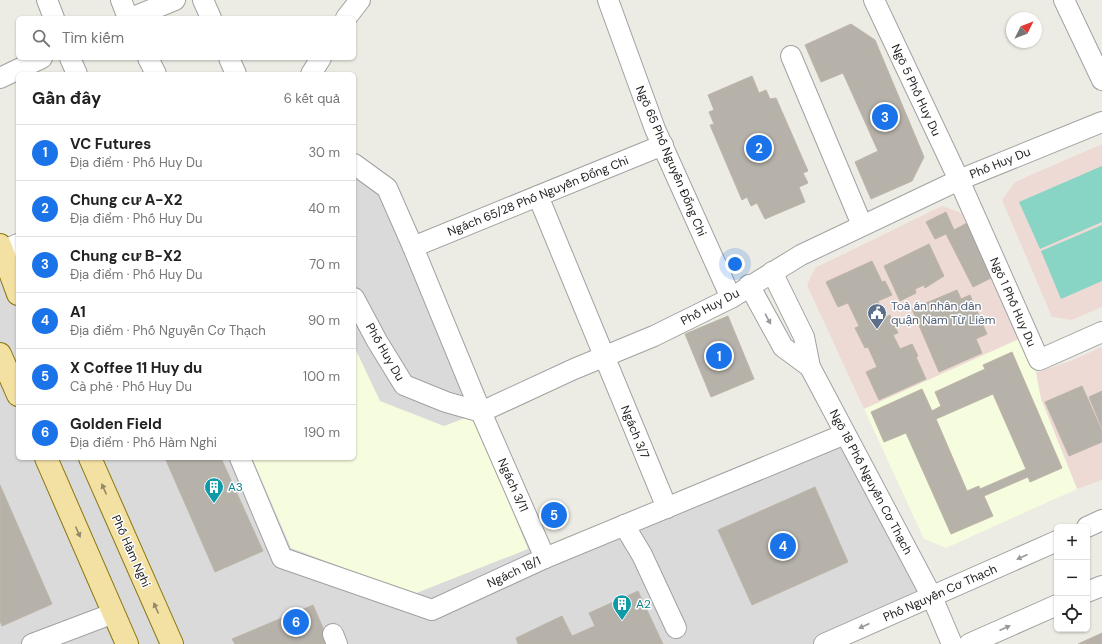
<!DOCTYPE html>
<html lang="vi">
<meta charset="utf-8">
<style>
:root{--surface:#fff;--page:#f6f6f6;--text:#222;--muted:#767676;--line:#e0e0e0;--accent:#1a73e8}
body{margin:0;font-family:"DM Sans",sans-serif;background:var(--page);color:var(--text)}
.controls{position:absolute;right:12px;bottom:12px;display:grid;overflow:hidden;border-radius:6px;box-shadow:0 1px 3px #0004}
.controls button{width:36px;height:36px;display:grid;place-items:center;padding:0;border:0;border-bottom:1px solid var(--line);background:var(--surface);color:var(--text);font:20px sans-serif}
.compass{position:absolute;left:1006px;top:12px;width:36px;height:36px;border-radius:50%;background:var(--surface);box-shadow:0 1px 3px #0004;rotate:48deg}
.you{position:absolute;left:735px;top:264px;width:14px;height:14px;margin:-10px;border:3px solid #fff;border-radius:50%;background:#1a73e8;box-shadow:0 0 0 6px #1a73e833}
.badge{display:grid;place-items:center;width:26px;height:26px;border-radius:50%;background:var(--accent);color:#fff;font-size:13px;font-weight:700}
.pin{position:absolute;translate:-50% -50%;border:2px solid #fff;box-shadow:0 1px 4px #0006}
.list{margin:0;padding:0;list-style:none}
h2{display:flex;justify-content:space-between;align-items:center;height:52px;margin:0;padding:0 16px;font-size:17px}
h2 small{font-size:13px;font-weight:400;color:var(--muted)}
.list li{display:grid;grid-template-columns:26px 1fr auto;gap:12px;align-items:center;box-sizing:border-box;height:56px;padding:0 16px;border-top:1px solid var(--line)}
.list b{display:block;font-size:15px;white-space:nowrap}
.list p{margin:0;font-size:13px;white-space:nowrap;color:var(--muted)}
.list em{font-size:13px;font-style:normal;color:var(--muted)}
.icon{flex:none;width:22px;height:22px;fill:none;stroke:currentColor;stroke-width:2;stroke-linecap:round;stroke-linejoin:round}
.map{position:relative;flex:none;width:1102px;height:644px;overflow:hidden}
.search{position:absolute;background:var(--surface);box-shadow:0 1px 3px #0004;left:16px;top:16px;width:340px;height:44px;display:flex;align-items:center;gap:10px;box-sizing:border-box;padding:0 14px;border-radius:6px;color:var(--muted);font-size:15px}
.panel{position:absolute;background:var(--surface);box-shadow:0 1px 3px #0004;left:16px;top:72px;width:340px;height:388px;border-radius:6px}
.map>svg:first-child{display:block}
.residential{fill:#dbdada}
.commercial{fill:#eddad4}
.education{fill:#f6fcde}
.pitch{fill:#88d5c6}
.building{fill:#b6b2aa;stroke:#bdb5a7;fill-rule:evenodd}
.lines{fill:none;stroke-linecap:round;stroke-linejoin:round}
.minor-casing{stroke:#a1a1a1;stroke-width:22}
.major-casing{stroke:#88770d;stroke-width:24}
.minor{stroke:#fff;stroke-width:20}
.major{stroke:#f3e0a3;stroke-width:22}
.oneway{fill:#999}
.oneway2{fill:#938867}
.labels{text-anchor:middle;stroke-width:3;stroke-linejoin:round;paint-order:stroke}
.street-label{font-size:12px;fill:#1d1d1d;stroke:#fff}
.service-label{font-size:12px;fill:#4e5e75;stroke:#fff;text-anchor:start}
.culture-label{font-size:12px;fill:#0d838f;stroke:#fff;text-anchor:start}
</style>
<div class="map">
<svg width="1102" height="644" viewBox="0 0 1102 644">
<rect width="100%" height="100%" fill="#edece4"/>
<!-- residential -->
<path class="residential" d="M354,164L387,188L545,558L845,434L932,597L823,644H0V252L18,244V458H354Z"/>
<!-- commercial -->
<g class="commercial">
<path d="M1102,144V307L1072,320L1052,317L1002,200L1015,182Z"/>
<path d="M942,206L961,213L1019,339L864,409L807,285L815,268Z"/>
<path d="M1102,347V480L1077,489L1041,399L1036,373L1073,360Z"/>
</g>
<!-- education -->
<g class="education">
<path d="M1019,339L1036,373L1041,399L1077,489L946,548L924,539L864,409Z"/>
<path d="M354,346L380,401L444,426L473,415L528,549L414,594L291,548L252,458H354Z"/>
</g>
<!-- pitch -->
<g class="pitch">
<path d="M1102,166V222L1040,249L1019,202Z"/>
<path d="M1102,225V281L1061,299L1041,251Z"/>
</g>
<!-- building -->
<g class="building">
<path d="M851,24L875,40L924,157L912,181L871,199L855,162L878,151L843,73L821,82L805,45Z"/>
<path d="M752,76L759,93L766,90L770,99L776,98L808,171L803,173L808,183L799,187L805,202L765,219L757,203L751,206L747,197L742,200L710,125L714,124L709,112L714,110L708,95Z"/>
<path d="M946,212L954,230L967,223L993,277L973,287L946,234L935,239L926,222Z"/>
<path d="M929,244L944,276L925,288L924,285L915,289L916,293L900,301L884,266Z"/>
<path d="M872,261L882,282L885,281L892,295L878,301L886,317L890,315L898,333L893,335L900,349L912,344L918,356L916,357L926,379L879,400L866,372L877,367L868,347L865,348L855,328L859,326L848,303L838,307L826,282Z"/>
<path d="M957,290L961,299L970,295L987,334L976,339L982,353L939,372L912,309Z"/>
<path d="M728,316L754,379L711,397L685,334Z"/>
<path d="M1012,352L1062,468L1030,482L1028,477L984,496L993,516L951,534L906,433L884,442L871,412L922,389L932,411L941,406L935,392L985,369L983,365ZM993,394L1026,469L980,489L979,486L967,491L936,419Z"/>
<path d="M1082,386L1102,431V442L1069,456L1045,402Z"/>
<path d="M1102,391V428L1089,397Z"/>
<path d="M165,458H221L263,551L215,572Z"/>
<path d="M0,485L52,604L2,626L0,621Z"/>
<path d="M815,487L848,562L752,605L718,530Z"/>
<path d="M638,591L663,644H518L516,638L562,616L572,636L595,626L589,613Z"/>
<path d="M313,605L330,644H235L232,639Z"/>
<path d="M1102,633V644H1078Z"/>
</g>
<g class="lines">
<!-- minor casing -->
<g class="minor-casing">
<g id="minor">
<path d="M47,0L54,18"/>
<path d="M121,0L128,18"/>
<path d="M203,0L211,18"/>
<path d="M608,0L655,129L731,298"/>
<path d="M874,0L959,180L1039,360L1102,332"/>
<path d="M1064,0L1102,80"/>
<path d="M131,18L175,0"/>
<path d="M346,18L360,0"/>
<path d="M791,56L862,225"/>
<path d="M70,58L77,74"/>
<path d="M148,58L156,74"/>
<path d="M229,58L236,74"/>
<path d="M311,74L321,58"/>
<path d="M0,78L42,58"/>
<path d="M354,164L387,188L413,247L481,412L545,558"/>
<path d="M538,196L667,508"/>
<path d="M413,247L663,145"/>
<path d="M0,252L18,244"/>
<path d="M772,272L804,337L810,367L932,597L952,644"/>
<path d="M749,285L783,347L810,367"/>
<path d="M354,298L377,341L404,385L446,402L481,412L574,369L654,336L731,298L801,255L959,180L1102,122"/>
<path d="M240,458L282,558L432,610L545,558L845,434"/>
<path d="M624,525L642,555L676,628"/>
<path d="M1087,527L1102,520"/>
<path d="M1087,592L1102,586"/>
<path d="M333,634L337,644"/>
<path d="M32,644L114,613"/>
<path d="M824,644L1057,541"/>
<path d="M969,644L1057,605"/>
</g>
</g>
<!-- major casing -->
<g class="major-casing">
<g id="major">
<path d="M0,245L18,294"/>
<path d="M0,354L18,395"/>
<path d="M46,458L127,644"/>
<path d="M90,458L172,644"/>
</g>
</g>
<!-- minor -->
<use href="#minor" class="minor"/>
<!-- major -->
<use href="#major" class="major"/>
</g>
<!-- one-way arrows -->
<defs><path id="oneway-solid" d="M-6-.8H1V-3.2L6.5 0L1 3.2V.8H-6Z"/></defs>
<g class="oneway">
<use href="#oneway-solid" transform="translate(768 319) rotate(61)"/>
<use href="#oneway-solid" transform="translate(1022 557) rotate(156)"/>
<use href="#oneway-solid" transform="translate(864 626) rotate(156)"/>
<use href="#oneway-solid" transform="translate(1005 628) rotate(-24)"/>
</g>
<g class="oneway2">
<use href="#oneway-solid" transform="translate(104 489) rotate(-114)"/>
<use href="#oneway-solid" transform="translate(78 532) rotate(66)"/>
<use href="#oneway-solid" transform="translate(156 608) rotate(-114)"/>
</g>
<!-- icons -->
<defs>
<g id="civic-pin" transform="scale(1)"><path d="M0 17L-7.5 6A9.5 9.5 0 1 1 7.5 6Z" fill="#5c6f8a" stroke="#fff"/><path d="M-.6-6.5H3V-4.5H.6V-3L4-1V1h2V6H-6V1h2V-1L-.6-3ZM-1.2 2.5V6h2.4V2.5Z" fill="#fff"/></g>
<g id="building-pin" transform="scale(1)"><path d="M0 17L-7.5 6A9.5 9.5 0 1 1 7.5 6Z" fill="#0f9aa8" stroke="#fff"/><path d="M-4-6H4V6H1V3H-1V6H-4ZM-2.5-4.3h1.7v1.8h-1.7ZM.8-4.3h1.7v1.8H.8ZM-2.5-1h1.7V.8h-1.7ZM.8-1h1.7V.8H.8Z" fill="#fff"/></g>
</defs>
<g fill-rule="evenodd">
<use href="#civic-pin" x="877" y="313"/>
<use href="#building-pin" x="214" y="487"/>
<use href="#building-pin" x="622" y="604"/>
</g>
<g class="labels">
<!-- street labels -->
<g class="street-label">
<text transform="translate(916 90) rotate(65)" y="4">Ngõ 5 Phố Huy Du</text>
<text transform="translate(671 161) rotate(67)" y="4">Ngõ 65 Phố Nguyễn Đổng Chi</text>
<text transform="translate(1000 163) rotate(-22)" y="4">Phố Huy Du</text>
<text transform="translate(538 196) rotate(-22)" y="4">Ngách 65/28 Phố Nguyễn Đổng Chi</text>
<text transform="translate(1013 302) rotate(66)" y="4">Ngõ 1 Phố Huy Du</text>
<text transform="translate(710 307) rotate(-28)" y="4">Phố Huy Du</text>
<text transform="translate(385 352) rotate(60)" y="4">Phố Huy Du</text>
<text transform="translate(635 432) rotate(68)" y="4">Ngách 3/7</text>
<text transform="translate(871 482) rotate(62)" y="4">Ngõ 18 Phố Nguyễn Cơ Thạch</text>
<text transform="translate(513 485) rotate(66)" y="4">Ngách 3/11</text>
<text transform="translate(131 551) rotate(66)" y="4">Phố Hàm Nghi</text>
<text transform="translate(514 572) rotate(-25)" y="4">Ngách 18/1</text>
<text transform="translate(940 593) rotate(-24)" y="4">Phố Nguyễn Cơ Thạch</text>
</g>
<!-- service labels -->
<g class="service-label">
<text x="891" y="310">Toà án nhân dân<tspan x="891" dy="14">quận Nam Từ Liêm</tspan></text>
</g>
<!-- culture labels -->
<g class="culture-label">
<text x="228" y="491">A3</text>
<text x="636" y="608">A2</text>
</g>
</g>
</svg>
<div class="controls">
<button>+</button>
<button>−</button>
<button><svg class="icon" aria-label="locate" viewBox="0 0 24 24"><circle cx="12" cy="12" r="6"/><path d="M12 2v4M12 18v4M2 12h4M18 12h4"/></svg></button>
</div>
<svg class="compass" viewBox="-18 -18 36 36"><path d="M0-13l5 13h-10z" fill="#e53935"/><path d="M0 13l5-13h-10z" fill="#767676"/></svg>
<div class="you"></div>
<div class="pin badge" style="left:719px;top:356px">1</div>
<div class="pin badge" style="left:759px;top:148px">2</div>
<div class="pin badge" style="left:885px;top:117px">3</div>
<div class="pin badge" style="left:783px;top:546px">4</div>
<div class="pin badge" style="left:554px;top:515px">5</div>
<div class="pin badge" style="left:296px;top:622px">6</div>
<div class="search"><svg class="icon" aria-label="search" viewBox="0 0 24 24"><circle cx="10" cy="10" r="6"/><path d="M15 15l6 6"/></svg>Tìm kiếm</div>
<section class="panel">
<h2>Gần đây<small>6 kết quả</small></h2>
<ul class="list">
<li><span class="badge">1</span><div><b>VC Futures</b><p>Địa điểm · Phố Huy Du</p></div><em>30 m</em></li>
<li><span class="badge">2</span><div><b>Chung cư A-X2</b><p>Địa điểm · Phố Huy Du</p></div><em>40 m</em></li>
<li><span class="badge">3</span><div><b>Chung cư B-X2</b><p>Địa điểm · Phố Huy Du</p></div><em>70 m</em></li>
<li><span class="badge">4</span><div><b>A1</b><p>Địa điểm · Phố Nguyễn Cơ Thạch</p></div><em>90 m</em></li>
<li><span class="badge">5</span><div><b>X Coffee 11 Huy du</b><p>Cà phê · Phố Huy Du</p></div><em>100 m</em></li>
<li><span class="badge">6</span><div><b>Golden Field</b><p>Địa điểm · Phố Hàm Nghi</p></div><em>190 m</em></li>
</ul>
</section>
</div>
